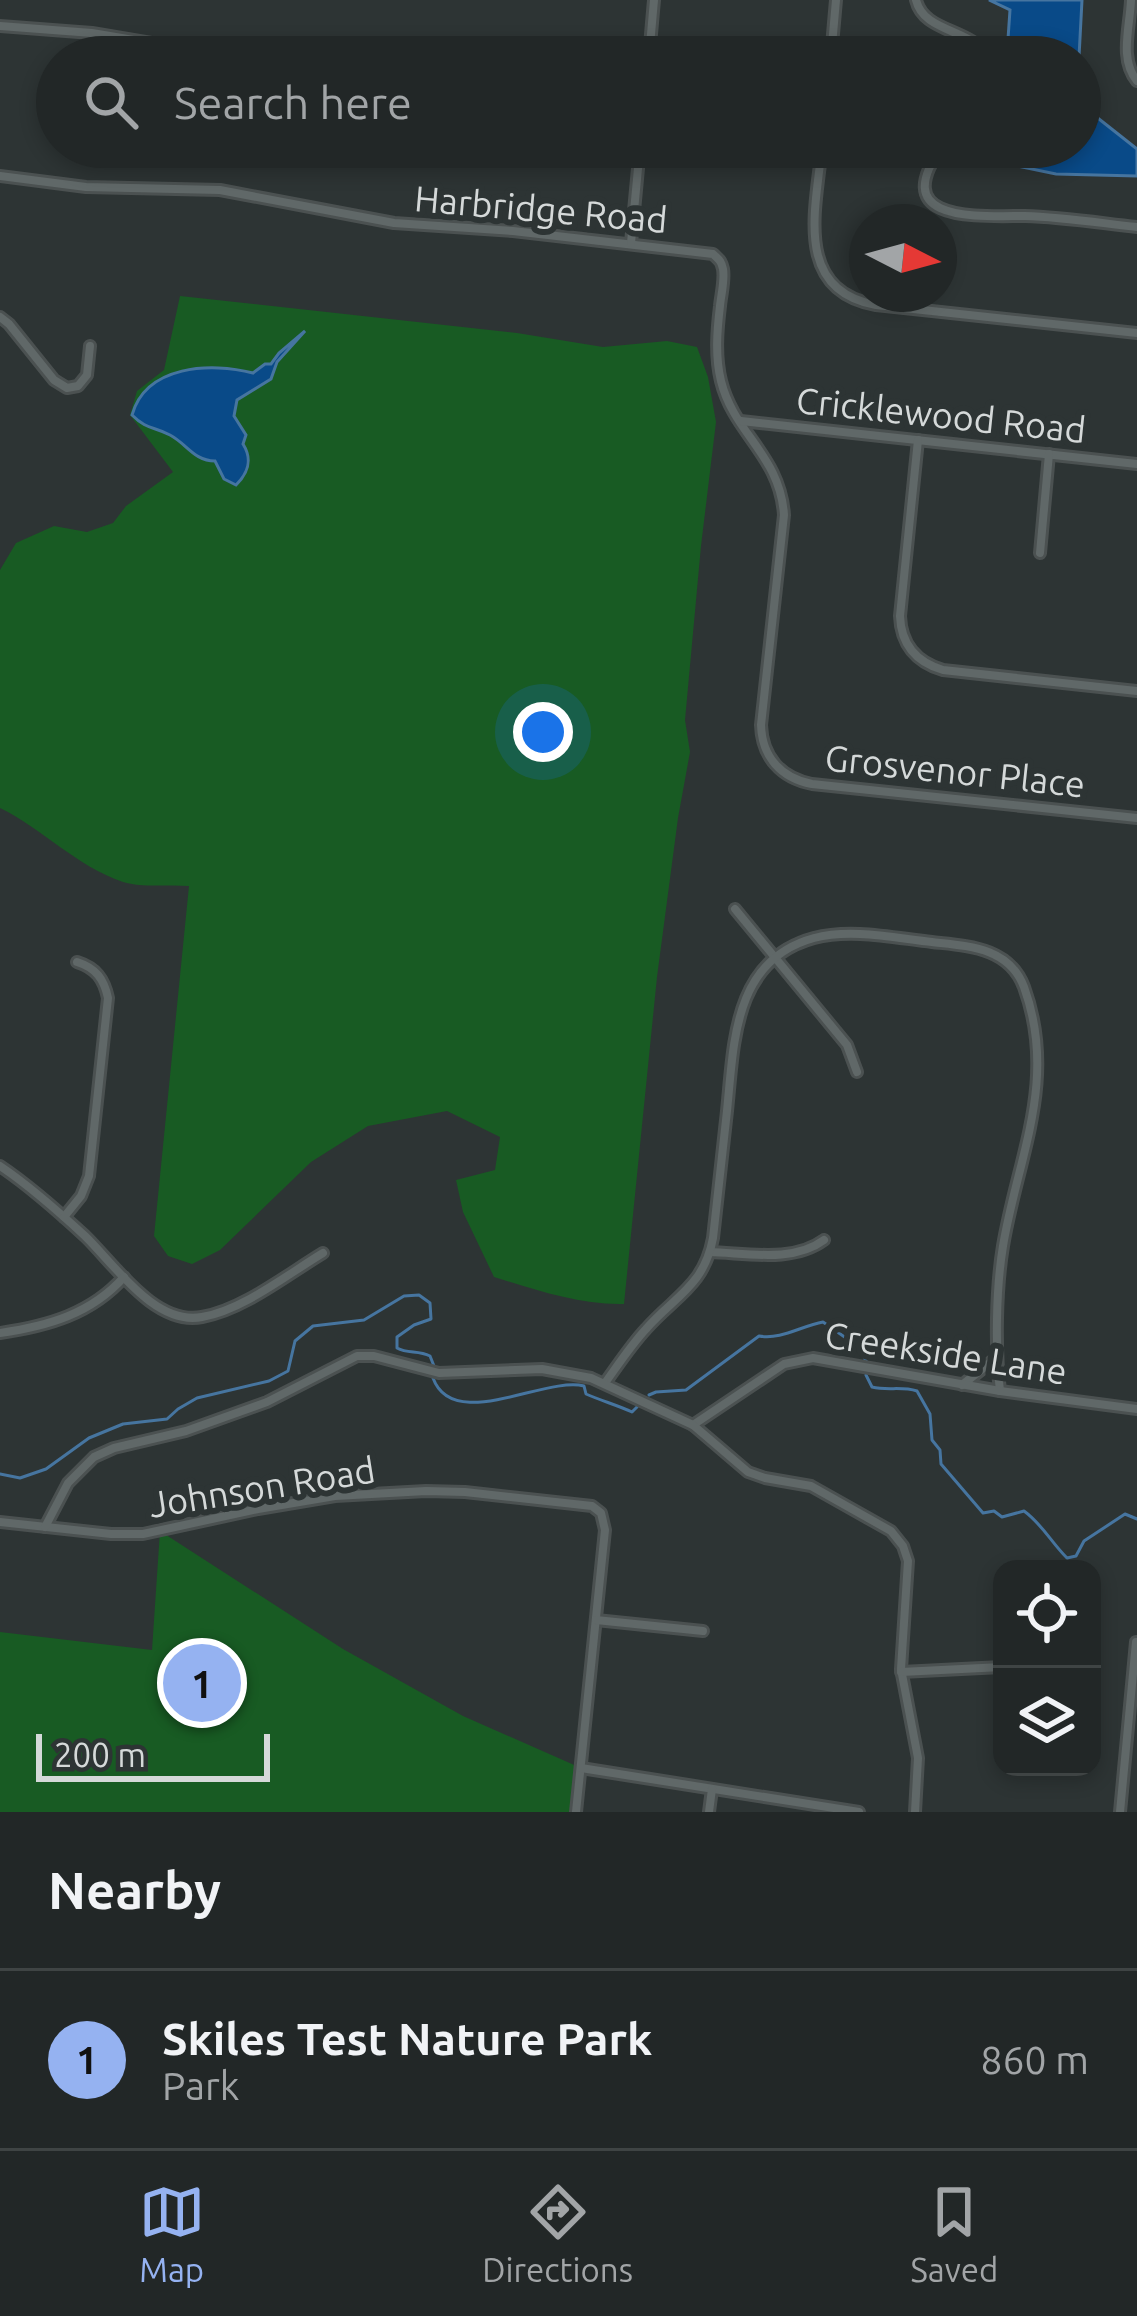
<!DOCTYPE html>
<style>
:root{--surface:#222727;--page:#2e3333;--text:#f1f3f6;--muted:#a2a5a7;--line:#3f4444;--accent:#95b2f1}
body{margin:0;font-family:Ubuntu,sans-serif;background:var(--page);color:var(--text)}
.controls{position:absolute;right:36px;bottom:36px;display:grid;overflow:hidden;border-radius:24px;box-shadow:0 6px 18px #0003}
.controls button{width:108px;height:108px;display:grid;place-items:center;padding:0;border:0;border-bottom:3px solid var(--line);background:var(--surface);color:var(--text);font:60px sans-serif}
.compass{position:absolute;left:849px;top:204px;width:108px;height:108px;border-radius:50%;background:var(--surface);box-shadow:0 6px 18px #0003;rotate:96deg}
.scale{position:absolute;left:36px;bottom:30px;width:234px;box-sizing:border-box;padding-left:12px;border:6px solid #d5d9d9;border-top:0;font-size:33px;line-height:42px;white-space:nowrap;color:#d5d9d9;-webkit-text-stroke:9px #2d3434;paint-order:stroke}
.you{position:absolute;left:543px;top:732px;width:42px;height:42px;margin:-30px;border:9px solid #fff;border-radius:50%;background:#1a73e8;box-shadow:0 0 0 18px #1a73e833}
.badge{display:grid;place-items:center;width:78px;height:78px;border-radius:50%;background:var(--accent);color:#111;font-size:39px;font-weight:700}
.pin{position:absolute;translate:-50% -50%;border:6px solid #fff;box-shadow:0 3px 12px #0006}
.list{margin:0;padding:0;list-style:none}
h2{display:flex;justify-content:space-between;align-items:center;height:156px;margin:0;padding:0 48px;font-size:51px}
h2 small{font-size:39px;font-weight:400;color:var(--muted)}
.list li{display:grid;grid-template-columns:78px 1fr auto;gap:36px;align-items:center;box-sizing:border-box;height:180px;padding:0 48px;border-top:3px solid var(--line)}
.list b{display:block;font-size:45px;white-space:nowrap}
.list p{margin:0;font-size:39px;white-space:nowrap;color:var(--muted)}
.list em{font-size:39px;font-style:normal;color:var(--muted)}
.icon{flex:none;width:66px;height:66px;fill:none;stroke:currentColor;stroke-width:2;stroke-linecap:round;stroke-linejoin:round}
.map{position:relative;flex:none;width:1137px;height:1812px;overflow:hidden}
.search{position:absolute;background:var(--surface);box-shadow:0 6px 18px #0003;left:36px;right:36px;top:36px;height:132px;display:flex;align-items:center;gap:30px;box-sizing:border-box;padding:0 42px;border-radius:66px;color:var(--muted);font-size:45px}
.sheet{height:336px;background:var(--surface)}
nav{display:flex;justify-content:space-around;align-items:center;box-sizing:border-box;height:168px;border-top:3px solid var(--line);background:var(--surface);font-size:33px;color:var(--muted)}
nav a{display:grid;justify-items:center;gap:6px}
nav .on{color:var(--accent)}
.map>svg:first-child{display:block}
.green{fill:#185b23}
.water{fill:#094a88;stroke:#4675a0;stroke-width:3}
.lines{fill:none;stroke-linecap:round;stroke-linejoin:round}
.stream{stroke:#4675a0;stroke-width:3}
.minor-casing{stroke:#4b5151;stroke-width:14}
.minor{stroke:#606868;stroke-width:8}
.labels{text-anchor:middle;stroke-width:12;stroke-linejoin:round;paint-order:stroke}
.street-label{font-size:36px;fill:#d5d9d9;stroke:#2d3434}
</style>
<div class="map">
<svg width="1137" height="1812" viewBox="0 0 1137 1812">
<rect width="100%" height="100%" fill="#2d3434"/>
<!-- green -->
<g class="green">
<path d="M180,296L517,333L603,347L667,341L697,347L708,377L716,422L701,546L685,720L690,752L678,818L657,977L624,1304C579,1305 536,1290 494,1277L463,1212L456,1180L495,1170L500,1137L447,1111L368,1126L311,1162L220,1250L192,1264L168,1256L154,1236L189,886C169,884 143,888 123,882C76,866 43,829 0,808V570L16,543L54,526L87,532L113,523L126,506L173,472L130,415L137,391L164,370Z"/>
<path d="M160,1531L343,1649L463,1716L581,1768L576,1812H0V1632L152,1650Z"/>
</g>
<!-- water -->
<g class="water">
<path d="M989,0H1082L1079,57H1051L1008,39L1010,10Z"/>
<path d="M1080,104L1137,149V176L1056,174L1012,165L1006,156L1007,147H1080Z"/>
<path d="M305,331L277,362L271,379L237,400L234,416L246,435L243,444C253,460 248,473 236,485L224,479L215,461C194,461 187,444 170,435C153,426 147,430 132,415C146,365 211,362 253,373L265,364H271L279,353Z"/>
</g>
<g class="lines">
<!-- stream -->
<g class="stream">
<path d="M866,1375L872,1387C888,1391 901,1386 917,1391L930,1414L932,1440L940,1450L941,1464L983,1513L994,1511L1002,1517L1024,1511C1042,1524 1051,1542 1067,1558L1076,1556L1084,1541L1125,1514L1137,1519"/>
<path d="M433,1378C453,1433 545,1376 584,1386L586,1394C602,1401 617,1405 632,1412L637,1407"/>
<path d="M649,1395L656,1392L686,1390L759,1336C781,1340 801,1326 823,1322L859,1347L866,1361"/>
<path d="M0,1474L20,1478L46,1469L89,1438L123,1424L167,1419L178,1409L197,1398L269,1381L288,1371L295,1341L313,1326L364,1320L404,1296L419,1295L430,1303L431,1319L414,1325L397,1337V1348C408,1354 418,1350 430,1356L434,1366"/>
</g>
<!-- minor casing -->
<g class="minor-casing">
<g id="minor">
<path d="M916,0C924,33 971,28 988,57"/>
<path d="M1131,0C1130,27 1119,59 1137,81"/>
<path d="M0,26L92,33L234,57"/>
<path d="M649,57L654,0"/>
<path d="M831,57L836,0"/>
<path d="M822,147C816,208 793,290 876,305L1137,333"/>
<path d="M942,147C887,223 977,216 1025,216C1062,217 1100,223 1137,227"/>
<path d="M0,176L86,187L220,190L394,223L513,231L713,254C719,260 721,260 723,269C725,280 721,295 720,306C717,331 715,356 721,381C734,434 780,455 784,515L761,725C762,757 781,778 812,784L1137,818"/>
<path d="M631,243L640,147"/>
<path d="M0,317L9,324L54,380L67,388L78,386L87,375L90,346"/>
<path d="M741,421L1137,464"/>
<path d="M918,440L900,616C901,644 916,662 943,670L1137,691"/>
<path d="M1040,553L1049,454"/>
<path d="M735,909L847,1045L857,1072"/>
<path d="M0,1166C30,1186 59,1212 85,1236C115,1265 155,1326 202,1317C243,1310 288,1274 323,1253"/>
<path d="M64,1217L81,1196L89,1176L108,998C104,979 96,968 77,962"/>
<path d="M710,1252C747,1253 793,1263 824,1240"/>
<path d="M0,1333C48,1326 91,1314 124,1277"/>
<path d="M605,1383C618,1365 631,1345 646,1329C675,1296 704,1286 713,1238C718,1196 722,1153 727,1111C734,1043 733,960 814,938C851,928 895,938 932,942C968,946 1009,947 1024,987C1058,1081 1018,1156 1003,1246C996,1288 995,1349 1000,1391"/>
<path d="M962,1385L996,1358"/>
<path d="M693,1425L784,1364L813,1358L1000,1391L1137,1409"/>
<path d="M0,1522L111,1534H143L258,1509L335,1496L426,1491L465,1492L592,1506L601,1513L605,1530L576,1812"/>
<path d="M45,1527L68,1483L94,1457L114,1448L186,1431L267,1402L357,1356H374L439,1373L542,1369L591,1378L693,1425L748,1472L765,1478L811,1486L891,1531L903,1546L908,1561L901,1669L918,1758L915,1812"/>
<path d="M596,1620L703,1631"/>
<path d="M901,1672L1002,1667"/>
<path d="M581,1768L859,1812"/>
<path d="M709,1812L712,1789"/>
<path d="M1120,1812L1136,1642"/>
</g>
</g>
<!-- minor -->
<use href="#minor" class="minor"/>
</g>
<g class="labels">
<!-- street labels -->
<g class="street-label">
<text transform="translate(541 209) rotate(5)" y="13">Harbridge Road</text>
<text transform="translate(941 415) rotate(6)" y="13">Cricklewood Road</text>
<text transform="translate(955 771) rotate(6)" y="13">Grosvenor Place</text>
<text transform="translate(946 1353) rotate(9)" y="13">Creekside Lane</text>
<text transform="translate(262 1487) rotate(-9)" y="13">Johnson Road</text>
</g>
</g>
</svg>
<div class="controls">
<button><svg class="icon" aria-label="locate" viewBox="0 0 24 24"><circle cx="12" cy="12" r="6"/><path d="M12 2v4M12 18v4M2 12h4M18 12h4"/></svg></button>
<button><svg class="icon" aria-label="layers" viewBox="0 0 24 24"><path d="M12 4l9 5-9 5-9-5zM3 14l9 5 9-5"/></svg></button>
</div>
<svg class="compass" viewBox="-18 -18 36 36"><path d="M0-13l5 13h-10z" fill="#e53935"/><path d="M0 13l5-13h-10z" fill="#a2a5a7"/></svg>
<div class="scale">200 m</div>
<div class="you"></div>
<div class="pin badge" style="left:202px;top:1683px">1</div>
<div class="search"><svg class="icon" aria-label="search" viewBox="0 0 24 24"><circle cx="10" cy="10" r="6"/><path d="M15 15l6 6"/></svg>Search here</div>
</div>
<section class="sheet">
<h2>Nearby<small></small></h2>
<ul class="list">
<li><span class="badge">1</span><div><b>Skiles Test Nature Park</b><p>Park</p></div><em>860 m</em></li>
</ul>
</section>
<nav>
<a class="on"><svg class="icon" aria-label="map" viewBox="0 0 24 24"><path d="M3 6l6-2 6 2 6-2v14l-6 2-6-2-6 2zM9 4v14M15 6v14"/></svg>Map</a>
<a><svg class="icon" aria-label="directions" viewBox="0 0 24 24"><path d="M12 3l9 9-9 9-9-9zM9 14v-3h6M13 9l2 2-2 2"/></svg>Directions</a>
<a><svg class="icon" aria-label="saved" viewBox="0 0 24 24"><path d="M7 4h10v16l-5-4-5 4z"/></svg>Saved</a>
</nav>
